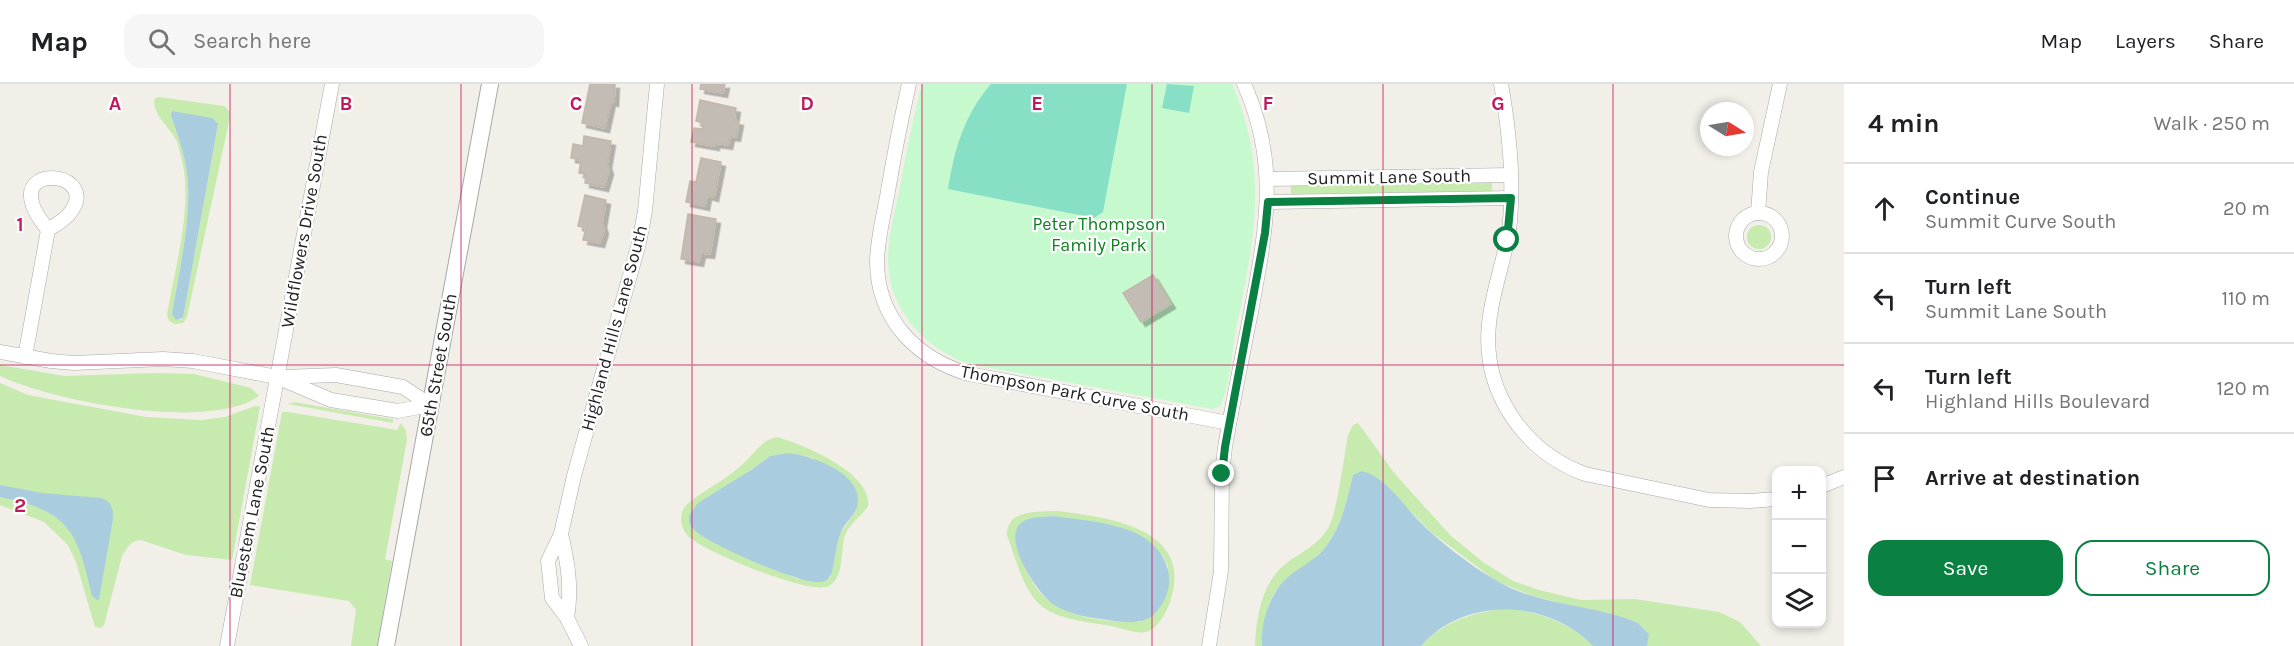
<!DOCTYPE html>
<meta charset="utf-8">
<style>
:root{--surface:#fff;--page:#f6f6f6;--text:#202124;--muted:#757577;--line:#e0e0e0;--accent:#0b8043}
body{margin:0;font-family:Karla,sans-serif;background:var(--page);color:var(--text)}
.controls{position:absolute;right:18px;bottom:18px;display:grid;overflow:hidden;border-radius:12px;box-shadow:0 3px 9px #0003}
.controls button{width:54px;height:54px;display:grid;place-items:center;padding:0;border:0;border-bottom:2px solid var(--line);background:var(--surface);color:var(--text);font:30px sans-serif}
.compass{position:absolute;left:1700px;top:18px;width:54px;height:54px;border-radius:50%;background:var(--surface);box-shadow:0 3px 9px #0003;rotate:101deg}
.stop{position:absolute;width:18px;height:18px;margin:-14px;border:4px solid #0b8043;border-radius:50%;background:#fff}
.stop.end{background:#0b8043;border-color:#fff;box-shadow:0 2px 6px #0008}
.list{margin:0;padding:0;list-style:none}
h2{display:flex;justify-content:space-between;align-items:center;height:78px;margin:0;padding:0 24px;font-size:26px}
h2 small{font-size:20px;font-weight:400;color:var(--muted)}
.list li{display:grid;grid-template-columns:39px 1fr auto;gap:18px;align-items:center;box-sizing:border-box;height:90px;padding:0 24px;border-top:2px solid var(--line)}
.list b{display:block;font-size:22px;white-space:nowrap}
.list p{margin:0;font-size:20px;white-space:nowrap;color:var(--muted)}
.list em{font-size:20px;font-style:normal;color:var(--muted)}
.actions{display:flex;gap:12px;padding:18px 24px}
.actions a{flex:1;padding:14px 0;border:2px solid var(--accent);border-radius:18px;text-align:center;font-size:21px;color:var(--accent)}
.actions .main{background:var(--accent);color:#fff}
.icon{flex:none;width:33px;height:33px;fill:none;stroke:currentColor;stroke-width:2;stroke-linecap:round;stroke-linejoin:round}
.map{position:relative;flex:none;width:1844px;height:562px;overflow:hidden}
header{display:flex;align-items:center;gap:36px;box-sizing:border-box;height:84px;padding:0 30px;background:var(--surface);border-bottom:2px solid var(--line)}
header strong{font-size:28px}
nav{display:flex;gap:33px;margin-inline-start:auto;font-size:21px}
.search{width:420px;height:54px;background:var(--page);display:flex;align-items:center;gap:15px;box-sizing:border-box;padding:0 21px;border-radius:18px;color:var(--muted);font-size:22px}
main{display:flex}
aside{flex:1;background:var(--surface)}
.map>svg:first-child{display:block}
.grass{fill:#c7eaaf;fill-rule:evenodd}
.park{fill:#c7f9cf}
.pitch{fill:#87dfc5}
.water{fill:#a9cdde}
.building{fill:#c2bcb4;stroke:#c3b7aa;stroke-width:1.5;filter:url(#shadow)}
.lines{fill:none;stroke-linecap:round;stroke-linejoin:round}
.minor-casing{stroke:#a8a8a8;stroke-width:15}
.tertiary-casing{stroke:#a8a8a8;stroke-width:18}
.minor{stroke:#fff;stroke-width:14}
.tertiary{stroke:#fff;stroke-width:16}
.route{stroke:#0b8043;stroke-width:8}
.grid{fill:none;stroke:#c2185b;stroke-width:1.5;stroke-opacity:0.55}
.labels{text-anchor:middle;stroke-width:4.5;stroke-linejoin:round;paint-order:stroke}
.street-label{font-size:18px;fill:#212121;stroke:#fff}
.park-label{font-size:18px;fill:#0d8121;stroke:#fff}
.grid-label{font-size:20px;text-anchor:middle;font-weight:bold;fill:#c2185b;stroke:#fff;stroke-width:4.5;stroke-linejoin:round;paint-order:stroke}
</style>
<header>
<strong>Map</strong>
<div class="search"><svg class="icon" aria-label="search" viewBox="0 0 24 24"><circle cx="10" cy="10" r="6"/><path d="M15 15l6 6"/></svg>Search here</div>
<nav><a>Map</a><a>Layers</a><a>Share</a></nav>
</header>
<main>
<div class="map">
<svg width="1844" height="562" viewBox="0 0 1844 562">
<defs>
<filter id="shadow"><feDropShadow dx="4.5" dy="4.5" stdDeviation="0" flood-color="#0004"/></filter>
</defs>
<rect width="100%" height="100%" fill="#f1efe8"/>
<!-- grass -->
<g class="grass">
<path d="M159,13L224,22L229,27L230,33L187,233L183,239L175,240L169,237L167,231C175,183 193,123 182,76C180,70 179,63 177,58C172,45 150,29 155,14ZM171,32L218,40L183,234L181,236L172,230C179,187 190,143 188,100C187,77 179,54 171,32Z"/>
<path d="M1492,99V107L1291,110V102Z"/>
<circle cx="1759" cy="153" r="12"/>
<path d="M0,281L64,292L154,289L194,290L251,304L259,312C210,348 52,317 0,292Z"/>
<path d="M0,299L28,311L146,333L202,336L225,333L255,322L260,323L232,476L186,471L141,456C131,456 127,464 122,472L104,541L101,544L95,543L76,478L68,461L44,438L0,421Z"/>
<path d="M294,318L391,335H393V339L288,320Z"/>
<path d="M282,328H288L397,346L401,339L406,347L407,356L385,475L392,477L377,562H351L356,526L349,517L250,501Z"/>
<path d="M1358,339L1395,390L1451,452L1483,478L1513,497L1539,506L1581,516L1635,515L1719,528L1740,538L1761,562H1647L1648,549L1638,539L1533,512L1496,497L1431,448L1382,398L1353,391C1347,416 1341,445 1324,465C1311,480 1290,489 1278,504C1267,516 1261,546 1262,562H1255C1256,533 1262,496 1288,478C1302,468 1317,461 1327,446C1337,432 1344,372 1348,351L1353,341Z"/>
<path d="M777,353C802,360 873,389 868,422C862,432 850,439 845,451C840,466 845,493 829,502C811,512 702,467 688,452C680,443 679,432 685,422C704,405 729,395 747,376C757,366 762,356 777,353ZM787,369L813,374L855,428L840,450L830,494L798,495L713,458L698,449L731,400L770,372Z"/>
<path d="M1058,427C1103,433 1187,442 1173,507C1170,521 1163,538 1151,546C1141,552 1125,545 1115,543C1093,538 1063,537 1044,524C1023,509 1016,474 1007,451C1006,425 1039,428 1058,427ZM1053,432L1075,436L1163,472L1168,483L1140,538C1106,538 1060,535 1037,505C1028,493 1023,477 1017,463L1039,433Z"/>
<path d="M1510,524C1541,530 1570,538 1593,562H1421C1443,537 1477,527 1510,524Z"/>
</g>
<!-- park -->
<path class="park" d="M922,0H1232C1271,90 1253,159 1235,251C1232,270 1229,307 1220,322L1212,325L970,280C924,265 889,226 888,176C888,152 895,127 900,103C906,69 913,34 922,0Z"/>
<!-- pitch -->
<g class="pitch">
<path d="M991,0H1127L1103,128L1094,134L948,105C954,66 964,31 991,0Z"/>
<path d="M1167,0L1194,2L1189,29L1162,24Z"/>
</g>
<!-- water -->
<g class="water">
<path d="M172,27L212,34L218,40L183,234L176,236L172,230C179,187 190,143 188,100C187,77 179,54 171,32Z"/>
<path d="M787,369C811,371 866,390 857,423C854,433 843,440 840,451C836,462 835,476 832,488C829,495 826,498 819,498C800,500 714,462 698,449C694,446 691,443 689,438V431L698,419L751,386L770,372Z"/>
<path d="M1362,387C1387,394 1403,421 1420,438C1442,460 1470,481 1497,497C1539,522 1593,520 1638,539L1649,550L1647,562H1593C1548,515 1465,512 1421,562H1262C1260,539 1270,509 1287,494C1299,483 1314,477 1324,465C1341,445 1347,416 1353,391Z"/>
<path d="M0,401L42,409L101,414C112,418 113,424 113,435L99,515L97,516L92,512C77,446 69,427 0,413Z"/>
<path d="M1053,432C1081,436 1124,439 1146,455C1169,471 1177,500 1160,523C1156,528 1153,533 1147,535C1133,541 1115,537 1101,535C1086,533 1067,530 1053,520C1038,510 1004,459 1019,441C1026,432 1043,433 1053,432Z"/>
</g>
<!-- building -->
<g class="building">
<path d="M590,0H615L614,18L611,17L605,44L582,39Z"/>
<path d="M701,0H725L723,9L700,5Z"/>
<path d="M700,16L736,24L734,36L739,37L736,53L730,52L728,61L715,59V62L691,58L694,44L702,45L703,39L696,37Z"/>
<path d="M584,52L611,57L607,80L609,86L604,103L585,99L586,90L579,89L581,76L571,74L573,60L583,62Z"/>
<path d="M701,74L721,78L714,113L707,111L705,122L686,118L690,97L696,98Z"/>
<path d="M585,111L606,116L602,139L604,146L600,159L583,156L586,144L578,142Z"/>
<path d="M688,130L716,135L710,170L701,169L699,178L681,175Z"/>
<path d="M1153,191L1171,220L1141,238L1123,209Z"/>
</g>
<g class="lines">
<!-- minor casing -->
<g class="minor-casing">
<g id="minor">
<path d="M909,0C901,36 894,71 888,107C884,131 877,155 877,179C878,236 917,275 969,290L1229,339"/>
<path d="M1501,0C1509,45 1514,91 1510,137C1507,172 1492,205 1489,240C1482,307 1523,367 1585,390L1709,416L1750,417L1776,415"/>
<path d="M1268,95L1510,91"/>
<path d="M1268,118L1511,114"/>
<circle cx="1759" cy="152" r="23"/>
<path d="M1758,129L1761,88L1780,0"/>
<path d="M0,268L51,277L74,279L163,275L193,277L277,293L331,316L398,327L430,321"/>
<path d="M25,273L48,146C55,141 65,136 70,129C100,90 17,78 33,122C36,131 43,139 48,146"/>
<path d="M283,293L336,291L403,303L430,321"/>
<path d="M1822,402L1844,393"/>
<path d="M561,450C568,479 572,505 567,534"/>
<path d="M227,562L332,0"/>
<path d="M581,562L567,534L552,514L548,477L561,450L574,392L639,159L645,127L657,0"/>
<path d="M1209,562L1221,487L1222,390L1225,363C1233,318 1242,273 1251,228C1266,147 1280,79 1244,0"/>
</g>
</g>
<!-- tertiary casing -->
<g class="tertiary-casing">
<path id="tertiary" d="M386,562L490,0"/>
</g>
<!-- minor -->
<use href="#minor" class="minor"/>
<!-- tertiary -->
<use href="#tertiary" class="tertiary"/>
</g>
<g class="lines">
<!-- route -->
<path class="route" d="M1222,390L1225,363L1265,149L1268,118L1511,114L1507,156"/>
</g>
<!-- grid -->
<path class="grid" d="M230,0V562M461,0V562M692,0V562M922,0V562M1152,0V562M1383,0V562M1613,0V562M0,281H1844"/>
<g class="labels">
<!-- street labels -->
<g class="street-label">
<text transform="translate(1389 93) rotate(-1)" y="6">Summit Lane South</text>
<text transform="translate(304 147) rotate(-80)" y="6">Wildflowers Drive South</text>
<text transform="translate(614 244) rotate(-75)" y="6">Highland Hills Lane South</text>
<text transform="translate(438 281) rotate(-80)" y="6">65th Street South</text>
<text transform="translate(1075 309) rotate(11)" y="6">Thompson Park Curve South</text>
<text transform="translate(252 428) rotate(-79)" y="6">Bluestem Lane South</text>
</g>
<!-- park labels -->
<g class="park-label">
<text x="1099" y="146">Peter Thompson<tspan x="1099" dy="21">Family Park</tspan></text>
</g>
</g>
<g class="grid-label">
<text x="115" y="26">A</text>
<text x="346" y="26">B</text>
<text x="576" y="26">C</text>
<text x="807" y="26">D</text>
<text x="1037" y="26">E</text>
<text x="1268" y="26">F</text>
<text x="1498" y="26">G</text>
<text x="20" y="147">1</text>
<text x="20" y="428">2</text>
</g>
</svg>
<div class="controls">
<button>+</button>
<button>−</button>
<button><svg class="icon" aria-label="layers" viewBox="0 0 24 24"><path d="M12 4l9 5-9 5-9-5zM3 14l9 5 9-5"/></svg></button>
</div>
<svg class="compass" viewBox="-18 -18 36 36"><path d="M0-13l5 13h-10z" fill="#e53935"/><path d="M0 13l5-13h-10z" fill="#757577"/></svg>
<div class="stop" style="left:1507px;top:156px"></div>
<div class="stop end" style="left:1222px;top:390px"></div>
</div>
<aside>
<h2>4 min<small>Walk · 250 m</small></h2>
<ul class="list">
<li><svg class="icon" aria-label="ahead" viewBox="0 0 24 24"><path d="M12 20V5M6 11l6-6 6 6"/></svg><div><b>Continue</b><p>Summit Curve South</p></div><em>20 m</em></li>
<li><svg class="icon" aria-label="left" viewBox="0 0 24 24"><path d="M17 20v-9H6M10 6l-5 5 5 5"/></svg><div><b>Turn left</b><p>Summit Lane South</p></div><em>110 m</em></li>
<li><svg class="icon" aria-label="left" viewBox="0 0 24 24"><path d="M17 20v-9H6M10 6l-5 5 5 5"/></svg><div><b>Turn left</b><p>Highland Hills Boulevard</p></div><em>120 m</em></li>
<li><svg class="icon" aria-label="arrive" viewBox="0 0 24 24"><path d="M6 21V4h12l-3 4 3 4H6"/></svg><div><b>Arrive at destination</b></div></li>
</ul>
<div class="actions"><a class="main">Save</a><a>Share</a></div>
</aside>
</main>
